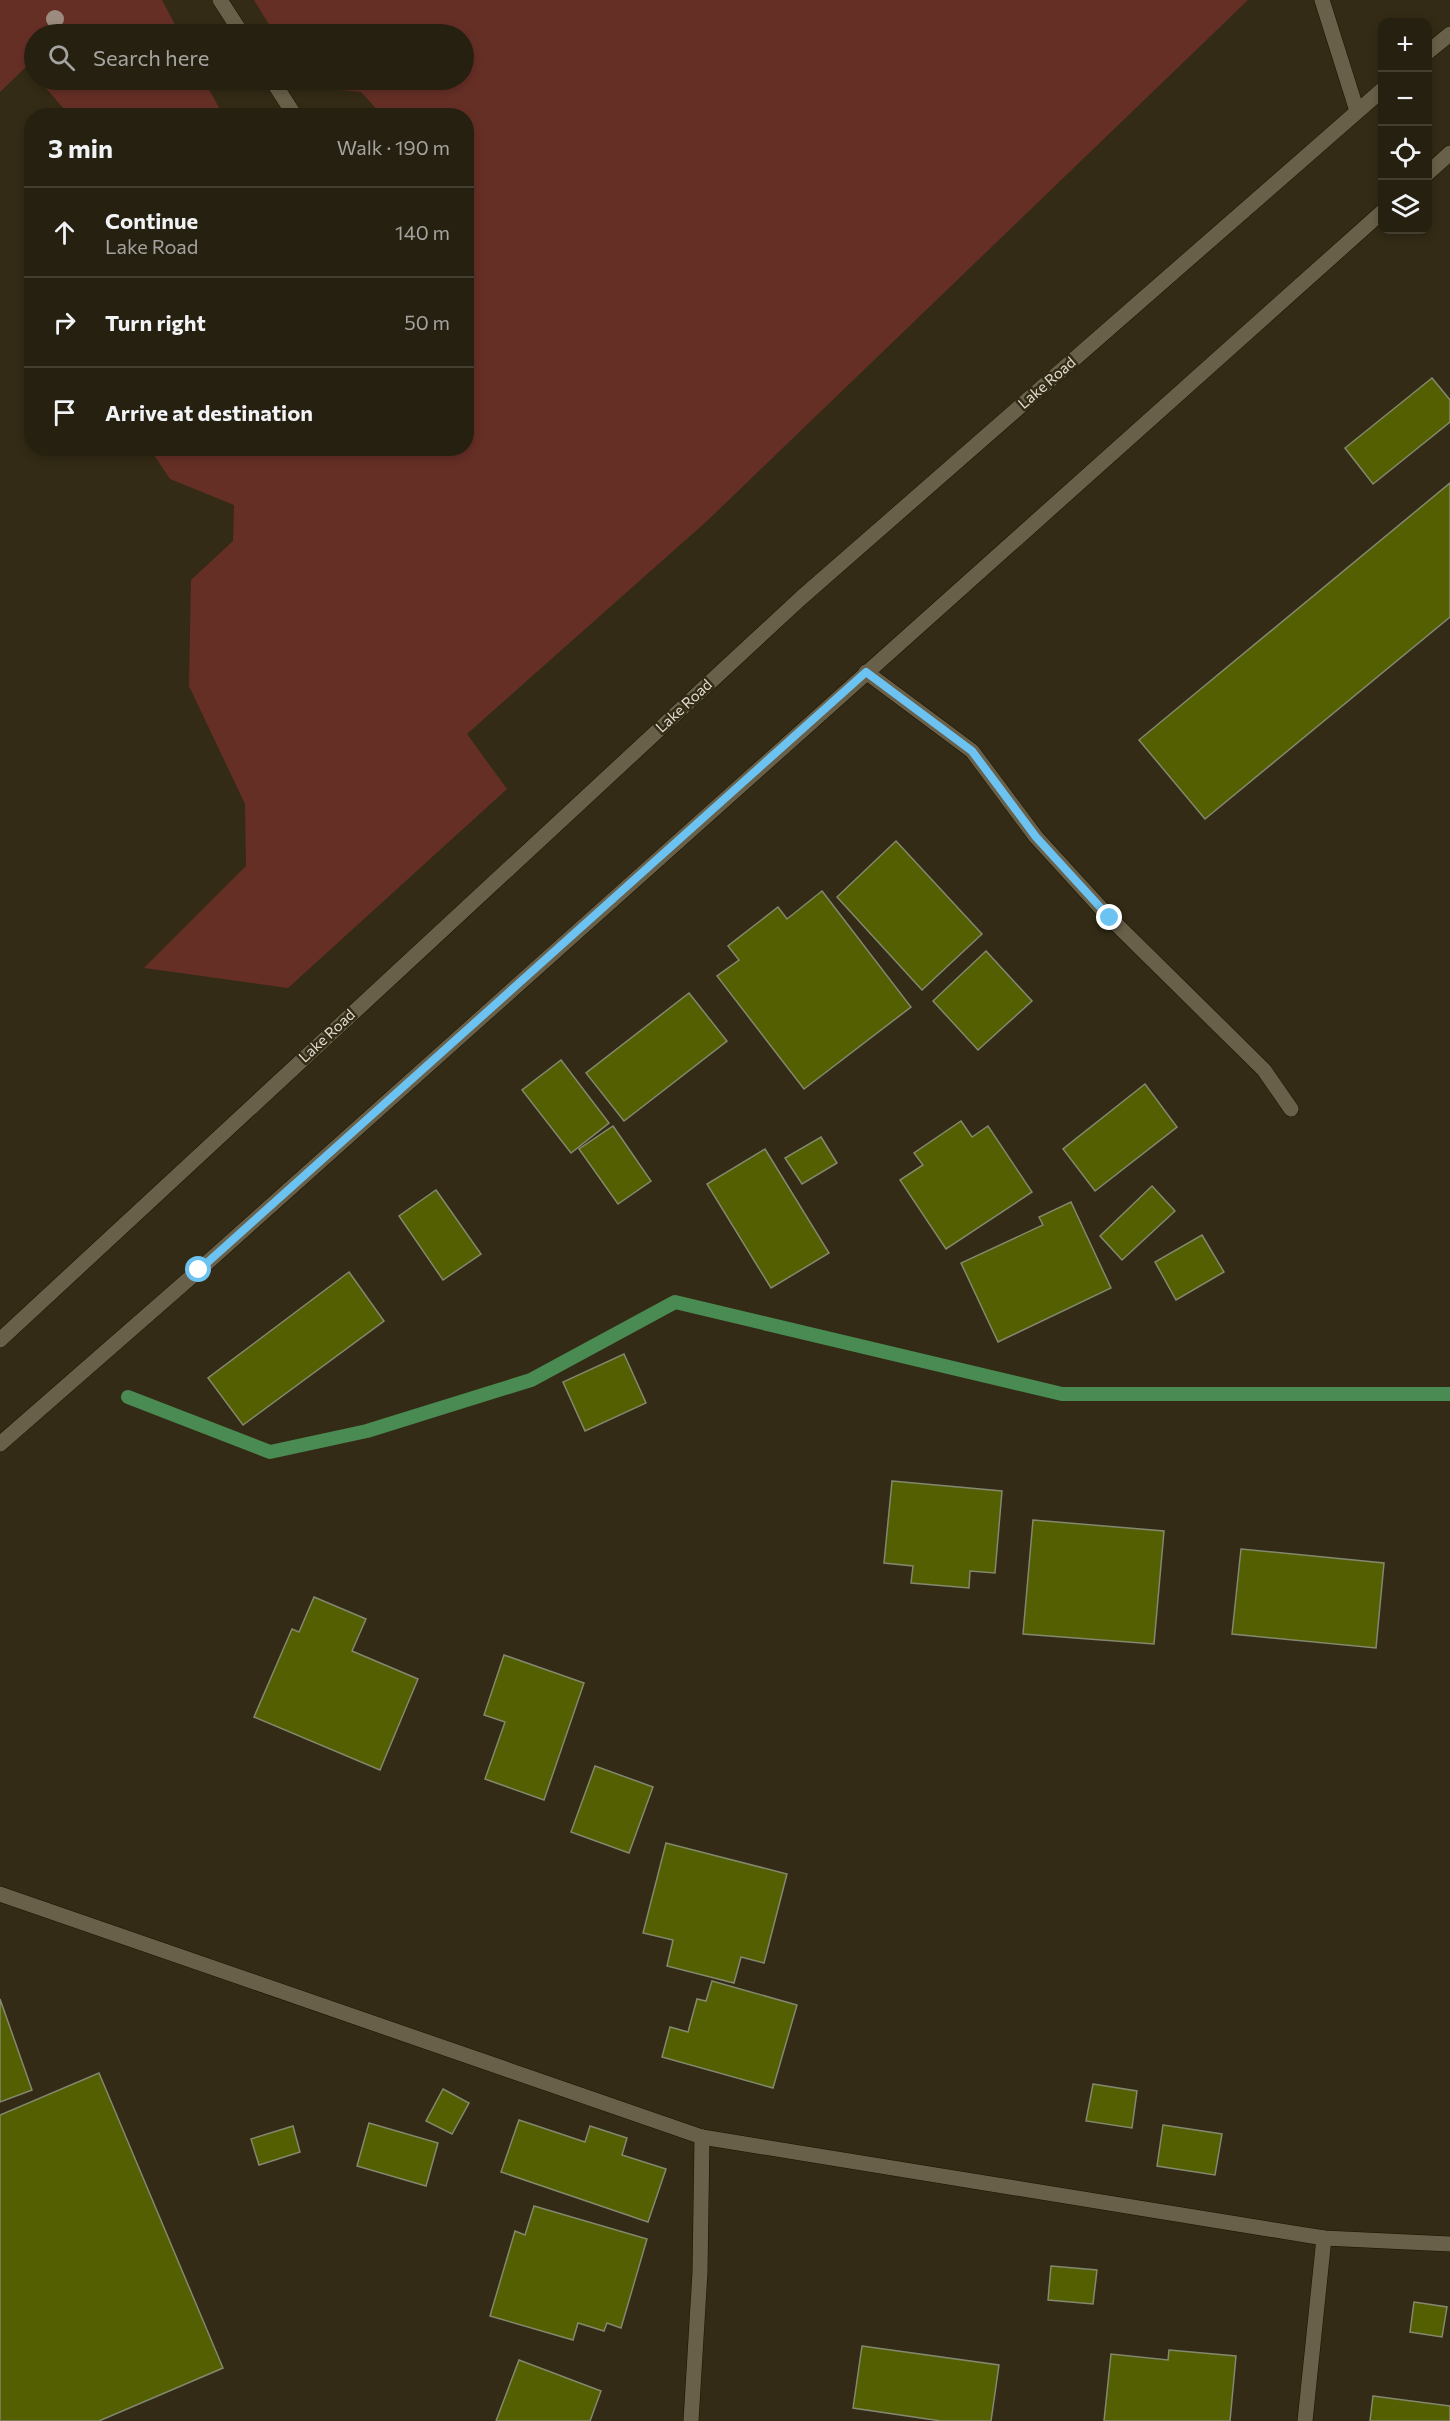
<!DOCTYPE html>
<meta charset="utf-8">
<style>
:root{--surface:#262010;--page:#322d1e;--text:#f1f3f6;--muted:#a4a39f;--line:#423e30}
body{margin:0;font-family:Commissioner,sans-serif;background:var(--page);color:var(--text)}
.controls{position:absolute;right:18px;top:18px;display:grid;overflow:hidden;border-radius:12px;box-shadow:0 3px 9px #0003}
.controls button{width:54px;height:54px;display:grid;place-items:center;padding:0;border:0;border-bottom:2px solid var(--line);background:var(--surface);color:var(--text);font:30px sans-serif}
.stop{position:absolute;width:18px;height:18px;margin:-14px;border:4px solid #6cc3f2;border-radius:50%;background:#fff}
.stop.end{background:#6cc3f2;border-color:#fff;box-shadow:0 2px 6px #0008}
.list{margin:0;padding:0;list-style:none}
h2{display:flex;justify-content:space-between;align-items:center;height:78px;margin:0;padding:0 24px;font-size:26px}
h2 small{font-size:20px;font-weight:400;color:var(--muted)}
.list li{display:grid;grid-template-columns:39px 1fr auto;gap:18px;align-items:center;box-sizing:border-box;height:90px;padding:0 24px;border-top:2px solid var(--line)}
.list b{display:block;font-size:22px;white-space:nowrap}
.list p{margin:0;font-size:20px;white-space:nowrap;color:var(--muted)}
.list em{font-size:20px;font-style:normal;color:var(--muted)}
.icon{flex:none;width:33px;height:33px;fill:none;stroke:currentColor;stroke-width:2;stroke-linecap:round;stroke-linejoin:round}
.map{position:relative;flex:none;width:1450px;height:2421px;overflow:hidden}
.search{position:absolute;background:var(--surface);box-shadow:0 3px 9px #0003;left:24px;top:24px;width:450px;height:66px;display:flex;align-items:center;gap:15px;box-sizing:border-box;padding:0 21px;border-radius:33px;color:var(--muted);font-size:22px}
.panel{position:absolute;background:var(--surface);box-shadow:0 3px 9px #0003;left:24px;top:108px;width:450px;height:348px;border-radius:24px}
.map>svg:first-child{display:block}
.green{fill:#662f26}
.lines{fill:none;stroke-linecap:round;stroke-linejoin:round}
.stream{stroke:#4a8a53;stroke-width:14}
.building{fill:#535f00;stroke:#83886f;stroke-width:1.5}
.service-casing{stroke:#1b1301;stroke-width:16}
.minor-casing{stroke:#1b1301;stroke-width:16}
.secondary-casing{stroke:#1b1301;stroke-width:16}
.service{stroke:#696049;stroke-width:15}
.minor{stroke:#696049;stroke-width:15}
.secondary{stroke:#696049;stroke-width:15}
.tree{fill:#9c8b7f}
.route{stroke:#6cc3f2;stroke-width:8}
.labels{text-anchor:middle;stroke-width:5;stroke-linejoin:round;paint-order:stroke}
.street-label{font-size:15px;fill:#e1dccf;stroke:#332b15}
</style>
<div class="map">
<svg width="1450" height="2421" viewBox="0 0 1450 2421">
<rect width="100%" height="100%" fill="#332b15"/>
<!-- green -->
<g class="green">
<path d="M0,0H162L180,34H34V74L27,66L0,92Z"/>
<path d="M254,0H1248L707,521L467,734L507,789L288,988L144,968L246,866L245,804L189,686L191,580L233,541L234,505L170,479L150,449L466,448V116L382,115L361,92L308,87L303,80H464V34H275Z"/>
<path d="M39,80H204L223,115H69Z"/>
</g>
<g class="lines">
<!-- stream -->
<path class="stream" d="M128,1397L270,1452L367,1431L531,1380L675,1302L1062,1394H1450"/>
</g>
<!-- building -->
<g class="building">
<path d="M1432,378L1450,400V422L1373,484L1345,448Z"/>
<path d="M1450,483V617L1205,819L1139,740Z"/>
<path d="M896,841L982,934L922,990L837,897Z"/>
<path d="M822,891L911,1007L804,1089L717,976L739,960L728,946L778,907L787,919Z"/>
<path d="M986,951L1032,1001L978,1050L933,1001Z"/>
<path d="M689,993L727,1041L624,1121L586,1073Z"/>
<path d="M561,1060L609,1123L571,1153L522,1090Z"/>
<path d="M1145,1084L1177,1127L1095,1191L1063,1149Z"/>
<path d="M961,1121L972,1137L988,1126L1032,1192L946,1249L900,1180L923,1165L914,1153Z"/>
<path d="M613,1126L651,1181L618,1204L579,1149Z"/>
<path d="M821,1137L837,1163L802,1184L785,1158Z"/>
<path d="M765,1149L829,1253L771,1288L707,1184Z"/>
<path d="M1152,1186L1175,1211L1122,1260L1100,1236Z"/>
<path d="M436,1190L481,1254L443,1280L399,1216Z"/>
<path d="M1071,1202L1111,1288L998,1342L961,1263L1043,1225L1039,1217Z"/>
<path d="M1202,1235L1224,1272L1176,1300L1155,1262Z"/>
<path d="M349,1272L384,1321L243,1425L208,1378Z"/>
<path d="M624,1354L646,1403L585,1431L563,1382Z"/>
<path d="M892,1481L1002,1491L995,1573L970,1571L969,1588L911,1583L913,1566L884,1563Z"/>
<path d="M1033,1520L1164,1531L1154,1644L1023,1634Z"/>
<path d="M1241,1549L1384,1563L1376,1648L1232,1634Z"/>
<path d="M314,1597L366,1619L352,1651L418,1679L380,1770L254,1717L292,1629L299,1632Z"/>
<path d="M504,1655L584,1683L544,1800L485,1779L505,1722L484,1715Z"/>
<path d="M595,1766L653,1787L629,1853L571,1832Z"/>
<path d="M666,1843L787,1874L764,1963L741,1957L734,1983L667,1966L673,1940L643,1933Z"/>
<path d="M712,1981L797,2005L773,2088L662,2057L670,2027L688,2032L697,1999L706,2001Z"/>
<path d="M0,1999L32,2090L0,2102Z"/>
<path d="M99,2073L223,2368L99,2421H0V2115Z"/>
<path d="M1093,2084L1137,2091L1132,2128L1086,2121Z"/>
<path d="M443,2089L469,2103L452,2134L426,2121Z"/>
<path d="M519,2120L585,2142L590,2126L627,2138L622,2155L666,2169L648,2222L501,2172Z"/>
<path d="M369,2123L438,2143L426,2186L357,2166Z"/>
<path d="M1163,2125L1222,2134L1215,2175L1157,2166Z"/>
<path d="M293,2126L300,2152L259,2165L251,2139Z"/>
<path d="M534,2206L647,2239L621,2328L607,2323L604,2331L578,2323L573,2340L490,2316L515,2231L525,2235Z"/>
<path d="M1051,2266L1097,2270L1093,2304L1048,2300Z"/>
<path d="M1414,2302L1447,2307L1442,2337L1410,2332Z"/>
<path d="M862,2346L999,2365L991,2421H941L853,2408Z"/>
<path d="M1169,2350L1236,2356L1230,2421H1104L1111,2354L1168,2360Z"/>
<path d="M519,2360L601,2391L590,2421H496Z"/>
<path d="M1373,2396L1450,2406V2421H1370Z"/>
</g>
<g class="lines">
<!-- service casing -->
<g class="service-casing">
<path id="service" d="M866,672L972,751L1036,837L1110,918L1264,1070L1291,1109"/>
</g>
<!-- minor casing -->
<g class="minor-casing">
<g id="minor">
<path d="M220,0L242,34"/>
<path d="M1322,0L1357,111"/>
<path d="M272,80L295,116"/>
<path d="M0,1894L702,2137L1324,2238L1450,2244"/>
<path d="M691,2421L700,2272L702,2137"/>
<path d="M1305,2421L1324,2238"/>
</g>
</g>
<!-- secondary casing -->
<g class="secondary-casing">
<g id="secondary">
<path d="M1428,52L1450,34"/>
<path d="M1428,173L1450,153"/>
<path d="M0,1340L801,598L1382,90"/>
<path d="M0,1444L199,1270L1382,212"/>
</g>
</g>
<!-- service -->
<use href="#service" class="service"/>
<!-- minor -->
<use href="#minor" class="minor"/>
<!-- secondary -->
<use href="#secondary" class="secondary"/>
</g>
<!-- trees -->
<circle class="tree" cx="55" cy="19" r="9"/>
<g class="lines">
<!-- route -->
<path class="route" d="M199,1270L866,672L972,751L1036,837L1110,918"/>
</g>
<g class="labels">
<!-- street labels -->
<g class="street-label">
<text transform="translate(1047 383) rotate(-41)" y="5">Lake Road</text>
<text transform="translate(684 706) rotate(-43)" y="5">Lake Road</text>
<text transform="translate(327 1036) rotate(-43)" y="5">Lake Road</text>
</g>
</g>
</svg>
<div class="controls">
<button>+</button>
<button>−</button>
<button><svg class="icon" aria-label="locate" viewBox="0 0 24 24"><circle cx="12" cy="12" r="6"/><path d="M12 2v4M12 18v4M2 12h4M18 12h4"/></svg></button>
<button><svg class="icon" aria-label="layers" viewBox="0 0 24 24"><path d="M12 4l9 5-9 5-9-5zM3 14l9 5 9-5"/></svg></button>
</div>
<div class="stop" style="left:199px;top:1270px"></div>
<div class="stop end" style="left:1110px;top:918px"></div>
<div class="search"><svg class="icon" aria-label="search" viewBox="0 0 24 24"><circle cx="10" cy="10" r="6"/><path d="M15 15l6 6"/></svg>Search here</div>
<section class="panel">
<h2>3 min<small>Walk · 190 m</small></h2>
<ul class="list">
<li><svg class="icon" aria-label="ahead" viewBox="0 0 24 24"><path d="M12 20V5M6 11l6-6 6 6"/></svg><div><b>Continue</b><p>Lake Road</p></div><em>140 m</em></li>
<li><svg class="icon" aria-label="right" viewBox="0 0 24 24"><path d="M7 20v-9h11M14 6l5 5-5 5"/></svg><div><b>Turn right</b></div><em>50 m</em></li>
<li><svg class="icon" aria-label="arrive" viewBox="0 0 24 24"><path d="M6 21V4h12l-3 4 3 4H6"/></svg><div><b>Arrive at destination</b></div></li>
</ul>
</section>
</div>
